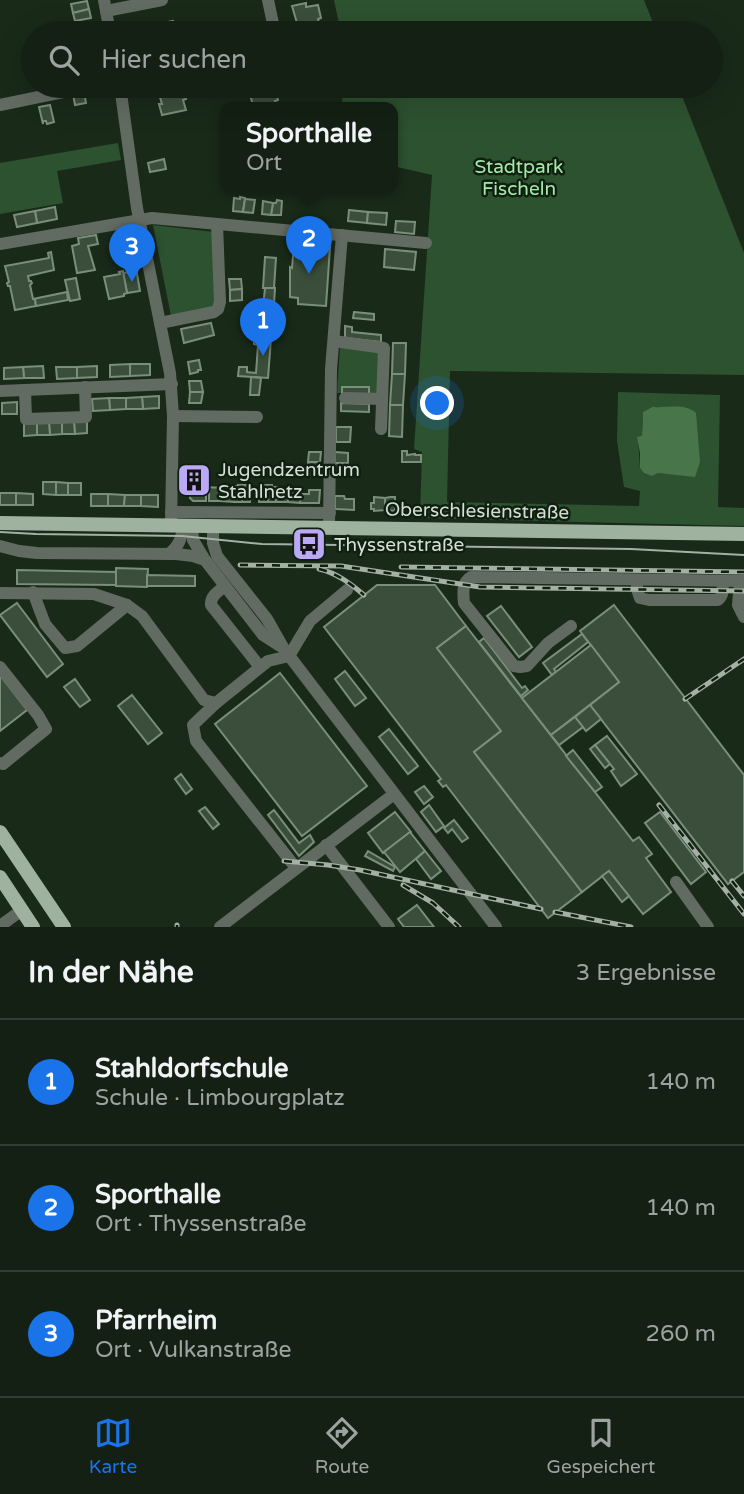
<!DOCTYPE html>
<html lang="de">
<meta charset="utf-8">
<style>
:root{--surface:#132013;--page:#1c281c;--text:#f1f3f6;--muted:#9da3a0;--line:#323e33;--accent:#1a73e8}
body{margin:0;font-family:"Varela Round",sans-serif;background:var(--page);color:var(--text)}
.you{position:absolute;left:438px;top:404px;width:24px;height:24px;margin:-18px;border:5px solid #fff;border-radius:50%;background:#1a73e8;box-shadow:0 0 0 10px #1a73e833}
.badge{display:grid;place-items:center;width:46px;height:46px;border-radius:50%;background:var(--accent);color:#fff;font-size:23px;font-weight:700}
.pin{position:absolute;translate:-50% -58px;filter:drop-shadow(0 2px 4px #0008)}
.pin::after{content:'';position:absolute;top:37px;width:24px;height:21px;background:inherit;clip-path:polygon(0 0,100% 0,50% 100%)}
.popup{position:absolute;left:220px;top:102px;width:178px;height:91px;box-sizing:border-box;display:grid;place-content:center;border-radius:14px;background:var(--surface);filter:drop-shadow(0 2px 5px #0005);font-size:23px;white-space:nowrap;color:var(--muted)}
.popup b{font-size:26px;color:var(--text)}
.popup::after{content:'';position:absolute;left:50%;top:100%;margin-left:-14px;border:14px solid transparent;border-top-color:var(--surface)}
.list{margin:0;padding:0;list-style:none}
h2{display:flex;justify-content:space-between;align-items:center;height:91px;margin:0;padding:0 28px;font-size:30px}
h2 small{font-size:23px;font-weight:400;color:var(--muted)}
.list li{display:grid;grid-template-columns:46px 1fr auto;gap:21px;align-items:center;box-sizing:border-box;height:126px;padding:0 28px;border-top:2px solid var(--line)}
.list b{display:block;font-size:26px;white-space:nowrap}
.list p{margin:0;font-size:23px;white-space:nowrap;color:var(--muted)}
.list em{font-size:23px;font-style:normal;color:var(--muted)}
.icon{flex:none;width:38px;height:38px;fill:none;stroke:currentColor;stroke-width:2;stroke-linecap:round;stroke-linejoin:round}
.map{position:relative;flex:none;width:744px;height:927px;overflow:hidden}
.search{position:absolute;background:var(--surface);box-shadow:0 7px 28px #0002;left:21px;right:21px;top:21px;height:77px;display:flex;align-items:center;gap:18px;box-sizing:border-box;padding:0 24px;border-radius:38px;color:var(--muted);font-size:26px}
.sheet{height:469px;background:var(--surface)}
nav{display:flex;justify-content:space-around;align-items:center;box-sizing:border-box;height:98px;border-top:2px solid var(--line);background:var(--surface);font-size:19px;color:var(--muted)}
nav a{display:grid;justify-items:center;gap:4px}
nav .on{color:var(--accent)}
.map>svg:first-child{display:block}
.green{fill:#2d522f;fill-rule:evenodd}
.water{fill:#48754a}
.building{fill:#3b4e3b;stroke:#7a8f7a;stroke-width:2}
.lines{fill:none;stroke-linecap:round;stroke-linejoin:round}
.minor{stroke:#626b62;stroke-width:12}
.major{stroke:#9fb29f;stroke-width:14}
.tram{stroke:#a3b0a3;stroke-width:2}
.rail-casing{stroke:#a3b0a3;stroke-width:5}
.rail{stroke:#0f2010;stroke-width:2.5;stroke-dasharray:8;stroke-linecap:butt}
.labels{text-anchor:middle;stroke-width:5;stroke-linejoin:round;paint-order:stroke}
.park-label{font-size:19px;fill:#a5e9a8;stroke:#0f2010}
.poi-label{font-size:19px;fill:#d4dfd4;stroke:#0f2010;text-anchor:start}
.street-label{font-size:19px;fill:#d4dfd4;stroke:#0f2010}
</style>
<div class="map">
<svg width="744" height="927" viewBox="0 0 744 927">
<rect width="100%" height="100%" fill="#192a19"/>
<!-- green -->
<g class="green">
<path d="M334,0H644L657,33H341Z"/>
<path d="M343,86H678L744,253V375L450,371L447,502L639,506L640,491L624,487L617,441L618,392L720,395L718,507L744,508V526L420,518L422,452L414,449L432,175L393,166V108H342ZM652,407H674L687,475L658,473L652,476L640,468L638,438L642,437L643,412Z"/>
<path d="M118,143L121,160L57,171L63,203L0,214V163Z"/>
<path d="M153,225L214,232L215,307L171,316Z"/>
<path d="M340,347L379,353V394H370V387L343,386L342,393H337Z"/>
</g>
<!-- water -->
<path class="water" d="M652,407C667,408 685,403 696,413L700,462L695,477L658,473L652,476L644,473L640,468V453L637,437L642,436L643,412Z"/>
<!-- building -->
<g class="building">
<path d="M87,1L89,9L73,13L71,4Z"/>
<path d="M306,3V7L318,5L321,18L318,19L320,29L296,33L294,23H297L292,6Z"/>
<path d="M89,9L91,18L75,21L73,13Z"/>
<path d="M173,21L176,33H155L153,25Z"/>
<path d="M163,86H171V88L183,86L186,99L183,100L186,110L162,115L159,104H162L157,87Z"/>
<path d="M258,86H263V89L275,86L278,100L275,101L276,108H252L251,105H253L248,88Z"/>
<path d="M84,92L86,103L75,105L73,94Z"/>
<path d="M50,105L54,122L47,124L46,121H43V124L39,107Z"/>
<path d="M164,159L166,169L150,172L148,163Z"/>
<path d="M240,197L245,198L243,212L233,211L234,198L240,199Z"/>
<path d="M245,199L255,200L253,213L243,212Z"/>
<path d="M277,200L282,201L281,215H271L273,203H276Z"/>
<path d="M263,201L273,203L271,215L262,214Z"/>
<path d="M55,207L57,219L37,223L35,211Z"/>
<path d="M349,210L368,212L367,223L348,221Z"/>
<path d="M35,211L37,223L17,227L14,215Z"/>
<path d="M368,212L387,213L386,225L367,223Z"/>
<path d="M396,221L415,222L414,234L395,232Z"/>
<path d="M96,235L98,244L88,246L95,270L77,273L72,246L79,244L78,238Z"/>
<path d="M294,244L330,247L326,306L298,304V298L290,297V267L292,268Z"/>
<path d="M385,249L416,252L414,270L384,267Z"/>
<path d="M51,252L54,270L28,276L29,281H31L32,283L30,285L33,299H35L36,306L15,310L10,286H8L7,283L9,282L5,266L49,258L48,253Z"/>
<path d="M265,257L276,258L274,288H263Z"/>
<path d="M136,268L140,291L127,293L123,273L130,272L129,269Z"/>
<path d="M123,271L127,293L124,294V296L109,299L104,277L120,274L119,272Z"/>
<path d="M76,278L80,299L70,301L65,280Z"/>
<path d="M229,279H241L242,289L230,290Z"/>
<path d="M265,288H275L273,318L262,317Z"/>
<path d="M242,289V300L230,301V290Z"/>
<path d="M67,292L68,300L36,306L35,299H33Z"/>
<path d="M354,312L374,314V320L353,318Z"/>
<path d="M211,323L214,335L184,343L181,329Z"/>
<path d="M255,324L272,326L268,378L238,376L239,367H247V372L256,373L258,345L254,344Z"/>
<path d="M345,326L352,327V332L381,335V342L345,338Z"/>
<path d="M393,343H406L405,374H392Z"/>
<path d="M199,360L201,370H198V372L190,374L188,362Z"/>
<path d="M130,364V376L110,377V365Z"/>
<path d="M130,364H150V375L130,376Z"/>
<path d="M43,366L44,378H24L23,367Z"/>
<path d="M97,366V377L77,378V367Z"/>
<path d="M23,367L24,378L4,379V368Z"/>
<path d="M56,367H77V378L57,379Z"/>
<path d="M392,374H405L403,405H390Z"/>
<path d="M251,377L261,378L259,395H250Z"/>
<path d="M189,381H201L203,392H190Z"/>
<rect x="342" y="387" width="27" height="7"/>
<path d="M190,392H203L201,403H189Z"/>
<path d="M159,396V408L143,409L142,397Z"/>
<path d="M142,397L143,409H126V398Z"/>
<path d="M109,398H126V409L110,410Z"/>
<path d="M109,398L110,410L93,411L92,399Z"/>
<path d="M17,402V414H2V403Z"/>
<path d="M341,403L369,404V412L341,411Z"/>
<path d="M390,405H403L402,437L389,436Z"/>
<path d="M87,421V433L75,434L74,422Z"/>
<path d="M62,422H74L75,434H62Z"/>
<path d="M62,422V434L50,435L49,423Z"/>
<path d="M37,423H49L50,435H37Z"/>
<path d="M37,423V435L24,436V424Z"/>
<path d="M336,427H351L350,442H336Z"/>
<path d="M402,451H407V455L415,454V455H421V462H402Z"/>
<path d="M309,452H321L320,462H308Z"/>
<path d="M335,452L348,453V463H335Z"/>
<path d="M308,462H320V474L306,475V466H308Z"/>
<path d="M335,463H348L347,474H335Z"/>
<path d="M190,468H200V473H197V488H206V501H193L190,498Z"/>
<path d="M43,482H56V495L43,494Z"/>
<path d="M56,482L68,483V495H56Z"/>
<rect x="68" y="483" width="13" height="12"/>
<path d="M238,485H242V502H234V486H236L235,489H238Z"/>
<path d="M242,485H246V489H249V486H251L250,502H242Z"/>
<path d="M264,485H268V502H259L260,486L261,487V490H264Z"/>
<path d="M268,485H272V490H274V487H276V502H268Z"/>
<path d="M230,486H234V502L221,501L222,488H230Z"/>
<path d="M206,487L222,488L221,501H209V493H206Z"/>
<path d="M276,487H280V489H289L288,502H276Z"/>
<path d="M297,487H301L300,503L288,502L289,489L297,490Z"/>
<path d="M309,490H320L319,503H300L301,496H303V494H309Z"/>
<rect x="0" y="493" width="16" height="12"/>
<path d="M16,493L33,494V505H16Z"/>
<rect x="91" y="494" width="17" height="12"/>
<path d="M108,494L125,495L124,506H108Z"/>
<path d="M125,495H141V506H124Z"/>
<path d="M141,495H158V507L141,506Z"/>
<path d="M335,496H344L345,499H354V510L336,509L335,508Z"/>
<path d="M374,497L385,498V510L374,511V509H371V503H374Z"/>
<path d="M390,497H395V503H398V509H395V511L385,510V498Z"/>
<path d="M116,568L148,569L147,587L116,586Z"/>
<path d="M17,570L116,572V585L17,584Z"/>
<path d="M147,575L195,576V586H147Z"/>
<path d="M377,585H435L466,626L437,648L501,731L474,752L582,892L548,918L446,785L443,787L438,781L441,779L324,627Z"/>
<path d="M17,603L63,664L47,677L0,615Z"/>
<path d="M614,605L744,775V872L728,884L590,705L619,682L580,631Z"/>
<path d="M501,606L532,647L519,657L487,616Z"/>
<path d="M466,626L633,841L639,837L652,854L646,858L671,892L643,914L609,871L582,892L474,752L501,731L437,648Z"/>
<path d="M582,634L588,642L554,669L556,672L552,675L543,663Z"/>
<path d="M484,638L522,688L525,686L528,690L521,696L479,642Z"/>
<path d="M591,645L619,682L551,735L522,698Z"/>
<path d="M345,671L366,698L355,706L335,679Z"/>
<path d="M280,673L367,786L302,836L215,724Z"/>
<path d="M0,675L27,710L0,731Z"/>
<path d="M75,679L90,700L80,707L64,687Z"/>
<path d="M132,695L162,733L148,744L118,706Z"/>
<path d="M590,705L601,719L586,731L575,717Z"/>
<path d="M575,717L583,727L559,745L551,735Z"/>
<path d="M389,729L418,766L408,774L379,737Z"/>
<path d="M607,736L637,774L621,786L611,771L614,769L595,745Z"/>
<path d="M595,745L610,764L605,768L590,749Z"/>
<path d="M573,750L602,787L595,792L566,756Z"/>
<path d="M181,774L192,789L186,794L175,779Z"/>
<path d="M424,786L433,797L424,804L415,792Z"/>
<path d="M429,805L444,826L436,832L421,812Z"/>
<path d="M205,807L219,824L213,829L199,811Z"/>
<path d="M274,810L299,843L310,835L314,842L299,856L268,815Z"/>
<path d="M395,812L411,832L383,853L368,833Z"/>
<path d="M660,812L706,872L691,884L645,823Z"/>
<path d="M454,820L468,838L462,842L452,829L448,833L444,828Z"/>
<path d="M410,832L425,851L400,872L384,852Z"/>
<path d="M368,851L395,867L393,871L365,856Z"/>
<path d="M425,851L441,871L431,879L416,859Z"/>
<path d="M609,871L629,896L622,902L602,876Z"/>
<path d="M417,905L434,927H404L398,919Z"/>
</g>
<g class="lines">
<!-- minor -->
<g class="minor">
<path d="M104,0L110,33"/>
<path d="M268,0L275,33"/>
<path d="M106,11L162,0"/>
<path d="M120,86L137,208L170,373L173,416L171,525"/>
<path d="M0,105L63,92"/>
<path d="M0,244L152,218L426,243"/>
<path d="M160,323L214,312L218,309L220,302L217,224"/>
<path d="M334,341L384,348L381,429"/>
<path d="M25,390L26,419L86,417L85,387"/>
<path d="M0,391L172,384"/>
<path d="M345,398L382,399"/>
<path d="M173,416L257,417"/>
<path d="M171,512L330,513"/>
<path d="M192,526L193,540L205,560"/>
<path d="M213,526V543L217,556L267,619L284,649L496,927"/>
<path d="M329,527L331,369L342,235"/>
<path d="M0,546L19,551L37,553L176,554L193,556L205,560L263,635L280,646"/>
<path d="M169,554C179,546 182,538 183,525"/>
<path d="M637,580V589L640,598L649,600H718C724,595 723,588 722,581"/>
<path d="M740,581L738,605L744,617"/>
<path d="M225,586C219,591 210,596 211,605L260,667"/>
<path d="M33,592L45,624L65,648L77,646L127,605"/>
<path d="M0,593L94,594L127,605L142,616L204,700L216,703L268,661L289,656L310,621L347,590"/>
<path d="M571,626L548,643L527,666L520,667L514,666L464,603C463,593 462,582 471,577L744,581"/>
<path d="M0,667L38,715L46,729L3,764L0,763"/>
<path d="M216,703L193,725L196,741L296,868"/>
<path d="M326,845L389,927"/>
<path d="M676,882L708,927"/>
<path d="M0,926L22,910"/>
<path d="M220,927L394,794"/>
</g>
<!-- major -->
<g class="major">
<path d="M0,523L744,534"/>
<path d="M0,832L64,927"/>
<path d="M0,877L33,927"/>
</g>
<!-- tram -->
<path class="tram" d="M0,532L36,534L182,536L262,544L631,549L744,555"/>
<!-- rail casing -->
<g class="rail-casing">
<g id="rail">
<path d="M240,565L341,566L480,587L744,591"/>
<path d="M401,567L744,572"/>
<path d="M319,569C337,573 351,584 364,595"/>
<path d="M685,699L744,659"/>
<path d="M659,805L744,914"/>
<path d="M284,861L328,865L360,870L541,909"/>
<path d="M732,881L744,896"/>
<path d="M403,885L433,903L459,927"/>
<path d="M555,912L631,927"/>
<path d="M177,925V927"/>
</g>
</g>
<!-- rail -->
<use href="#rail" class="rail"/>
</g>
<!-- icons -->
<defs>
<g id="building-square" transform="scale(1.75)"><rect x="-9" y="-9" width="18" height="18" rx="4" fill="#bca9f5" stroke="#0f2010"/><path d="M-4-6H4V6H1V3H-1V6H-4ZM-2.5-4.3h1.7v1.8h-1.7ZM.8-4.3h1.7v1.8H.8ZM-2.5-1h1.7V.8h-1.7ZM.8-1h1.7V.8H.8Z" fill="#111"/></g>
<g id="bus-square" transform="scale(1.75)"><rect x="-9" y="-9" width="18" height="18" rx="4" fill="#bca9f5" stroke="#0f2010"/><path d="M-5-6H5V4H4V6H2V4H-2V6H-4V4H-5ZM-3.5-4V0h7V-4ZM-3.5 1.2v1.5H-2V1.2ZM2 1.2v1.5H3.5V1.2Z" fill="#111"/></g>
</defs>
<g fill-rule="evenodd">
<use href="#building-square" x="194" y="480"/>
<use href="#bus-square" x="309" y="544"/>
</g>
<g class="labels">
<!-- park labels -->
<g class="park-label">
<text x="519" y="173">Stadtpark<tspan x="519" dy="22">Fischeln</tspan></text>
</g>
<!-- poi labels -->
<g class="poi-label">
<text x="218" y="476">Jugendzentrum<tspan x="218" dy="22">Stahlnetz</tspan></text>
<text x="334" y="551">Thyssenstraße</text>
</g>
<!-- street labels -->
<g class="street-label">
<text transform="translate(477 510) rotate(1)" y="7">Oberschlesienstraße</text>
</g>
</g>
</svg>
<div class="you"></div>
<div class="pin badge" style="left:263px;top:356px">1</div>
<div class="pin badge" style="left:309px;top:274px">2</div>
<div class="popup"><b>Sporthalle</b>Ort</div>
<div class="pin badge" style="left:132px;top:282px">3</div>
<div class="search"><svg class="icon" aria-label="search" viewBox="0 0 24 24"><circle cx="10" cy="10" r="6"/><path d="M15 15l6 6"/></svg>Hier suchen</div>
</div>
<section class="sheet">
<h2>In der Nähe<small>3 Ergebnisse</small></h2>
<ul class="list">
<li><span class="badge">1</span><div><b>Stahldorfschule</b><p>Schule · Limbourgplatz</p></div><em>140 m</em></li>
<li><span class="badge">2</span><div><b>Sporthalle</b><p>Ort · Thyssenstraße</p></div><em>140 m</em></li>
<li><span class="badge">3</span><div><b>Pfarrheim</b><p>Ort · Vulkanstraße</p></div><em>260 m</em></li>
</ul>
</section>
<nav>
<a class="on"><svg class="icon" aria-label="map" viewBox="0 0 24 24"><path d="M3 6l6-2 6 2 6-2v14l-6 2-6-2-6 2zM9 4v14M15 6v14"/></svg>Karte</a>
<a><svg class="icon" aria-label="directions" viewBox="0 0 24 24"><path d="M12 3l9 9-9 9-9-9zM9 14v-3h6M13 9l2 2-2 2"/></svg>Route</a>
<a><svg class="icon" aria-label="saved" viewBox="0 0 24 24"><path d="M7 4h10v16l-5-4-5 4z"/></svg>Gespeichert</a>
</nav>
